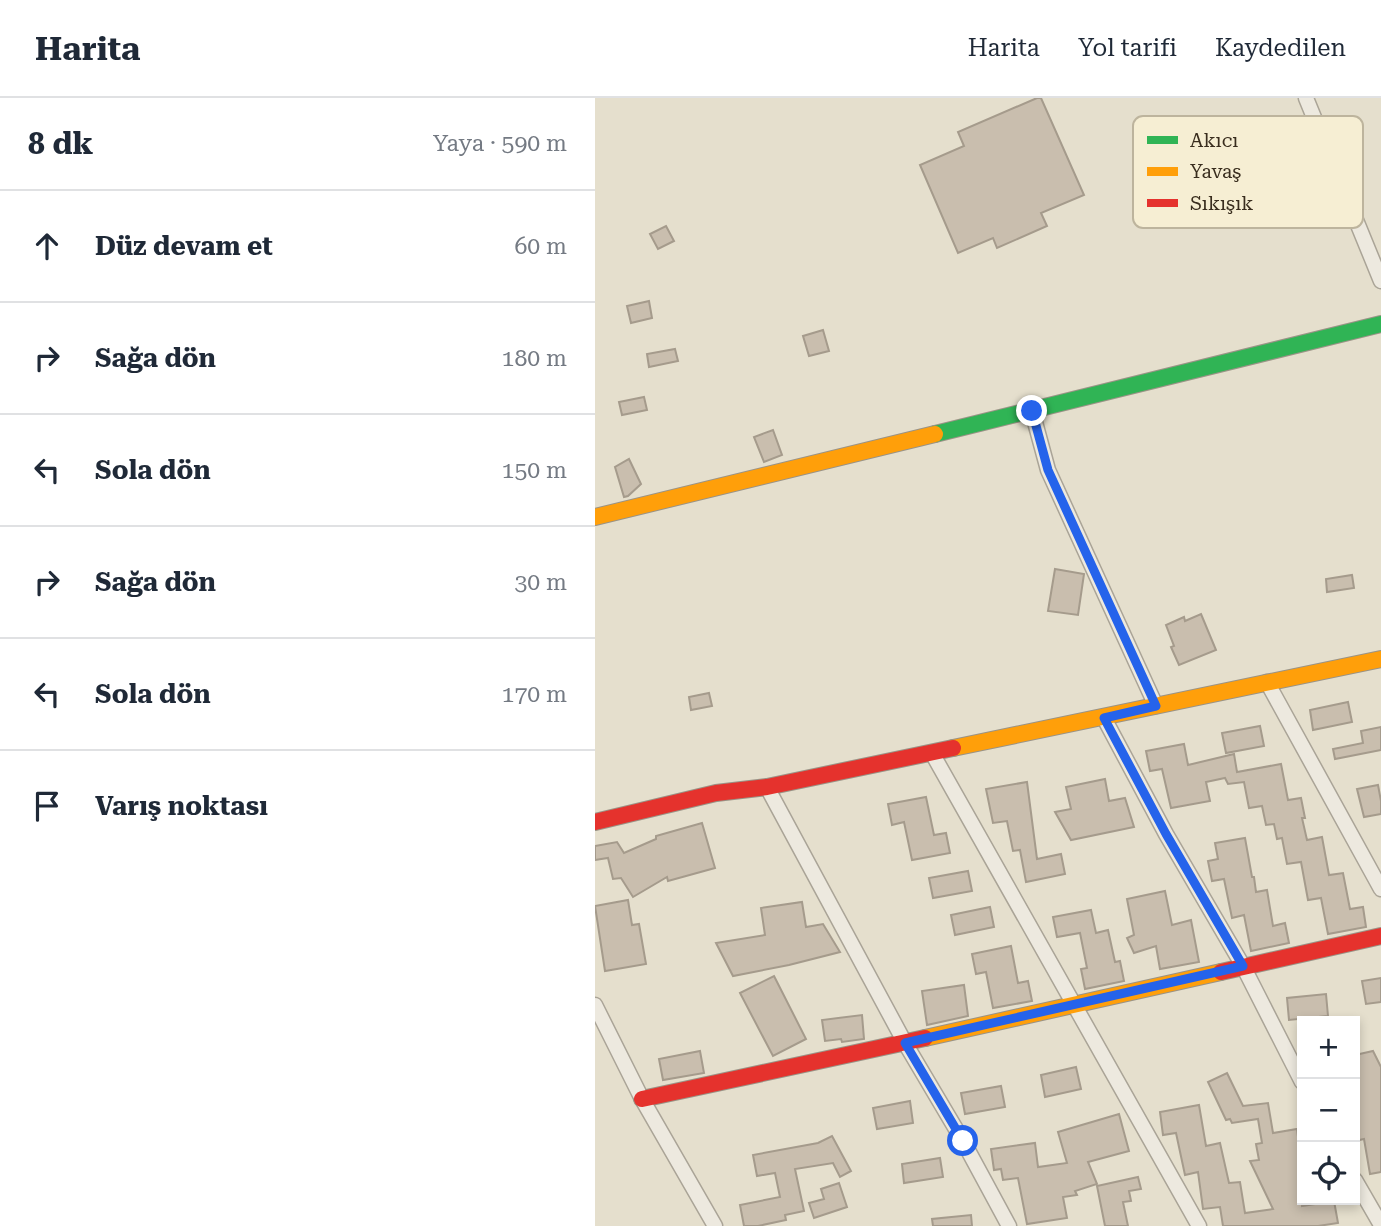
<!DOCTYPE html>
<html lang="tr">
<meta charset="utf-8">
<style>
:root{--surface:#fff;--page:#f6f6f7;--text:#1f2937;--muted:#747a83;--line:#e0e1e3}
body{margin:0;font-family:"Roboto Serif",serif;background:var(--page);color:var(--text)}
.controls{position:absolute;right:21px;bottom:21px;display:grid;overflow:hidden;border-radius:0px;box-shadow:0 4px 10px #0003}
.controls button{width:63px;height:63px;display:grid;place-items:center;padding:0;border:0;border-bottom:2px solid var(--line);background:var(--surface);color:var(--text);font:35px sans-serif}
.stop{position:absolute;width:21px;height:21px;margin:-16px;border:5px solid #2563eb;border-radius:50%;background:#fff}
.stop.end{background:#2563eb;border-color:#fff;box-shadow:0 2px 7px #0008}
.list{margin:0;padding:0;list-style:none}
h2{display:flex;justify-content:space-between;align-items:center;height:91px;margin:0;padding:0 28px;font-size:30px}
h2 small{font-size:23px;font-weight:400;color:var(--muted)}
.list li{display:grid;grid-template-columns:46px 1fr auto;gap:21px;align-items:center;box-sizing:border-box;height:112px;padding:0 28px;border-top:2px solid var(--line)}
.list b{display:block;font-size:26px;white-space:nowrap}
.list em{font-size:23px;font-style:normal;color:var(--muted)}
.icon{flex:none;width:38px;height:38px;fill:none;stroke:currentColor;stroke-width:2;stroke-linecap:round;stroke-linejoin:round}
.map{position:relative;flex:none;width:786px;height:1128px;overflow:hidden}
header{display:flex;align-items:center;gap:42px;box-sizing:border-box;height:98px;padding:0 35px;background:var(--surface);border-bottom:2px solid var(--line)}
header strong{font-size:33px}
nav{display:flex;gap:38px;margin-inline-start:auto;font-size:24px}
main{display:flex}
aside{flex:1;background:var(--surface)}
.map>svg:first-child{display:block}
.building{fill:#c9beae;stroke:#a59b8c;stroke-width:2}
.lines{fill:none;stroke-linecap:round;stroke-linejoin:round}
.street-casing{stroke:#aaa497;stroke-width:17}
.fast-casing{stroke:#9a9386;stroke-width:18}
.slow-casing{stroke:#9a9386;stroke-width:18}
.jam-casing{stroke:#9a9386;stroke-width:18}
.street{stroke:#ede9df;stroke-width:14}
.fast{stroke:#30b455;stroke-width:16}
.slow{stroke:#ff9f0a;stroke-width:16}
.jam{stroke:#e5322d;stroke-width:16}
.route{stroke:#2563eb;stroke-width:9}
.key{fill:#f6eed3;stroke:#bdb49d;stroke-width:2}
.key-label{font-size:19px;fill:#392d1e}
</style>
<header>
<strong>Harita</strong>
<nav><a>Harita</a><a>Yol tarifi</a><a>Kaydedilen</a></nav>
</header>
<main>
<aside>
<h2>8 dk<small>Yaya · 590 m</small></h2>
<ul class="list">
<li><svg class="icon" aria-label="ahead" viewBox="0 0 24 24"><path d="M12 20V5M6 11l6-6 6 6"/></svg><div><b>Düz devam et</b></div><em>60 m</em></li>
<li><svg class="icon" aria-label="right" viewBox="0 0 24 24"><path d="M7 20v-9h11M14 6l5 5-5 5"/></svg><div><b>Sağa dön</b></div><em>180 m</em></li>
<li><svg class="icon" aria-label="left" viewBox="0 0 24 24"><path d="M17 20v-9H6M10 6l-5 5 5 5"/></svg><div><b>Sola dön</b></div><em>150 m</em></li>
<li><svg class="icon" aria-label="right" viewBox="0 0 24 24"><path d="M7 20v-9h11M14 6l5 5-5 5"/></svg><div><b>Sağa dön</b></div><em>30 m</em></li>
<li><svg class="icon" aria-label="left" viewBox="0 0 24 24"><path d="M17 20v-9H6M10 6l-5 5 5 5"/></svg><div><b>Sola dön</b></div><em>170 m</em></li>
<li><svg class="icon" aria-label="arrive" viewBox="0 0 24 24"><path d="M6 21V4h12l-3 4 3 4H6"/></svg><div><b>Varış noktası</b></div></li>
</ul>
</aside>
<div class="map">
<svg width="786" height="1128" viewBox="0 0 786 1128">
<rect width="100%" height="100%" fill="#e5dfcd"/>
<!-- building -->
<g class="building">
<path d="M442,0H446L489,97L446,115L452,128L402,150L398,140L363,155L325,67L369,48L363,34Z"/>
<path d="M71,128L79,143L63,151L55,136Z"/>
<path d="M54,203L57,220L36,225L32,208Z"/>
<path d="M228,232L234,253L214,258L208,238Z"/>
<path d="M80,251L83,263L54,269L52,256Z"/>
<path d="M49,299L52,312L27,317L24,304Z"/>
<path d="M178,332L187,357L169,364L159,339Z"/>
<path d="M34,361L46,386L33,398L29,399L20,369Z"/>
<path d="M460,471L489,476L483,517L453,513Z"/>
<path d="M757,477L759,490L732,494L731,481Z"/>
<path d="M606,516L621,552L584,567L576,549L579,548L571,527L589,519L590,523Z"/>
<path d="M114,595L117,608L96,612L94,599Z"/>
<path d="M753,604L757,624L718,632L715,612Z"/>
<path d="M665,628L669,648L631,655L627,635Z"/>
<path d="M786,629V652L740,661L738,651L768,645L766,633Z"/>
<path d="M589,646L593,667L639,656L642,674L686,666L693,702L706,700L710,720H707L712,742L727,739L734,777L748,775L755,811L768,809L771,829L733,836L726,800L713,802L706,764L692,766L687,740L682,741L679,726L671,727L667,708L654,710L649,684L633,686L630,680L611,684L615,703L576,710L567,671L555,673L551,653Z"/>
<path d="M510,681L514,703L530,700L539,729L476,742L460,714L476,711L471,689Z"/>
<path d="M432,684L442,761L466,756L470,776L431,784L425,752L418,753L412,723L398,725L391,691Z"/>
<path d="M783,687L786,703V716L769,719L762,691Z"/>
<path d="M331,699L339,737L351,735L355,755L317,762L309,724L297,727L293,706Z"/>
<path d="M107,725L120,770L73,783L72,779L38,799L26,780L18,781L13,760L0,762V748L22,744L29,755L61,741V738Z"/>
<path d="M650,740L657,779H659L661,794L672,792L678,828L690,825L694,845L656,853L649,817L637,820L629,781L617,783L613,763L623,761L620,745Z"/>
<path d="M373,773L377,793L338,800L334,780Z"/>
<path d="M570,793L577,827L596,822L604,864L565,871L561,848L539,855L532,840L539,837L532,801Z"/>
<path d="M33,802L37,827L44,826L51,866L10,873L0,808Z"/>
<path d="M207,804L211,829L228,826L245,854L194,867L138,878L121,845L170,837L166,810Z"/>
<path d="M395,809L399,829L360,837L356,817Z"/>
<path d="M496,812L501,835L513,832L520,864L525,863L529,883L490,891L486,871L492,870L485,835L462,839L458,819Z"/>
<path d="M416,848L423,885L433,883L437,903L398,910L391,874L381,876L377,856Z"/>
<path d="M179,878L211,941L178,958L145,895Z"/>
<path d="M786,880V904L771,906L767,883Z"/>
<path d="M369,887L373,918L332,927L327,893Z"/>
<path d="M731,896L733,918L694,922L692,900Z"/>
<path d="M267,917L269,941L247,944L246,941L230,943L227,922Z"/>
<path d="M105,953L109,975L68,982L64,961Z"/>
<path d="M778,953L786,969V1074L775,1076L769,1041L760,1043V957Z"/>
<path d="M481,969L486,991L450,999L446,977Z"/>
<path d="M632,975L648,1008L673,1005L678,1035L702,1031L705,1055H707V1108L739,1103L743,1125L723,1128H628L625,1109L608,1111L603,1074L590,1077L581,1035L568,1037L565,1014L604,1007L611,1048L625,1045L634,1085L645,1084L650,1115L678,1111L655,1063L664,1062L661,1046L667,1045L663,1021L637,1025L635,1021L631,1022L613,984Z"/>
<path d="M406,988L410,1009L370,1016L366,995Z"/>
<path d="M315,1003L318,1025L282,1031L278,1010Z"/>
<path d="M524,1016L534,1053L493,1064L502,1086L480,1093L482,1097L468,1099L472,1120L432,1126L423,1080L408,1082L406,1071L399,1072L396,1051L440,1045L443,1069L472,1065L463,1034Z"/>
<path d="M237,1038L256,1073L245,1079L238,1065L200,1071L209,1113L190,1117L191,1122L163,1128H149L145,1107L185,1099L180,1075L162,1078L158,1057L223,1045Z"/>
<path d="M345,1060L348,1079L309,1085L307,1066Z"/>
<path d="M543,1079L546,1091L534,1093L536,1103L528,1104L533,1128H510L502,1088Z"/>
<path d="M244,1085L252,1109L219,1120L214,1105L229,1101L226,1091Z"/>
<path d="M376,1117L377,1128H338L337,1121Z"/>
</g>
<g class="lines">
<!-- street casing -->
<g class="street-casing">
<g id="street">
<path d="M711,0L786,183"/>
<path d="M437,313L453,372L561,608"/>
<path d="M672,584L786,791"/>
<path d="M509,620L571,736L648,868L707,984"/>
<path d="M337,655L604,1128"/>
<path d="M172,689L310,945L368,1043L414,1128"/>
<path d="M0,907L47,1001L120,1128"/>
<path d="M760,1082L786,1127"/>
</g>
</g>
<!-- fast casing -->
<g class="fast-casing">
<path id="fast" d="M340,336L786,226"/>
</g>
<!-- slow casing -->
<g class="slow-casing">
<g id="slow">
<path d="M0,419L340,336"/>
<path d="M358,650L786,561"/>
<path d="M330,940L626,874"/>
</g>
</g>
<!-- jam casing -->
<g class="jam-casing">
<g id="jam">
<path d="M0,724L121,695L172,689L358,650"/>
<path d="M626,874L786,838"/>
<path d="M47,1001L330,940"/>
</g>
</g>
<!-- street -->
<use href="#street" class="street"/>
<!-- fast -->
<use href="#fast" class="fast"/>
<!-- slow -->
<use href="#slow" class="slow"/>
<!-- jam -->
<use href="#jam" class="jam"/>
</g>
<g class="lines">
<!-- route -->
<path class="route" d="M368,1043L310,945L648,868L571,736L509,620L561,608L453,372L437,313"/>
</g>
<!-- legend -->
<rect x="538" y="18" width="230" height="112" rx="10" class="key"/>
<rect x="552" y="38" width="31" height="8" fill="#30b455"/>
<rect x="552" y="69" width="31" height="9" fill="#ff9f0a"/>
<rect x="552" y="101" width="31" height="8" fill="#e5322d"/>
<g class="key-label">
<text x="595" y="49">Akıcı</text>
<text x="595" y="80">Yavaş</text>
<text x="595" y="112">Sıkışık</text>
</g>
</svg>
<div class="controls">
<button>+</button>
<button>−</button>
<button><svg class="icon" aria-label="locate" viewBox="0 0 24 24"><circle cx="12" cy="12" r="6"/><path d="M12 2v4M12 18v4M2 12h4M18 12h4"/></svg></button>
</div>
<div class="stop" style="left:368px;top:1043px"></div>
<div class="stop end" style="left:437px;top:313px"></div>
</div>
</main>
